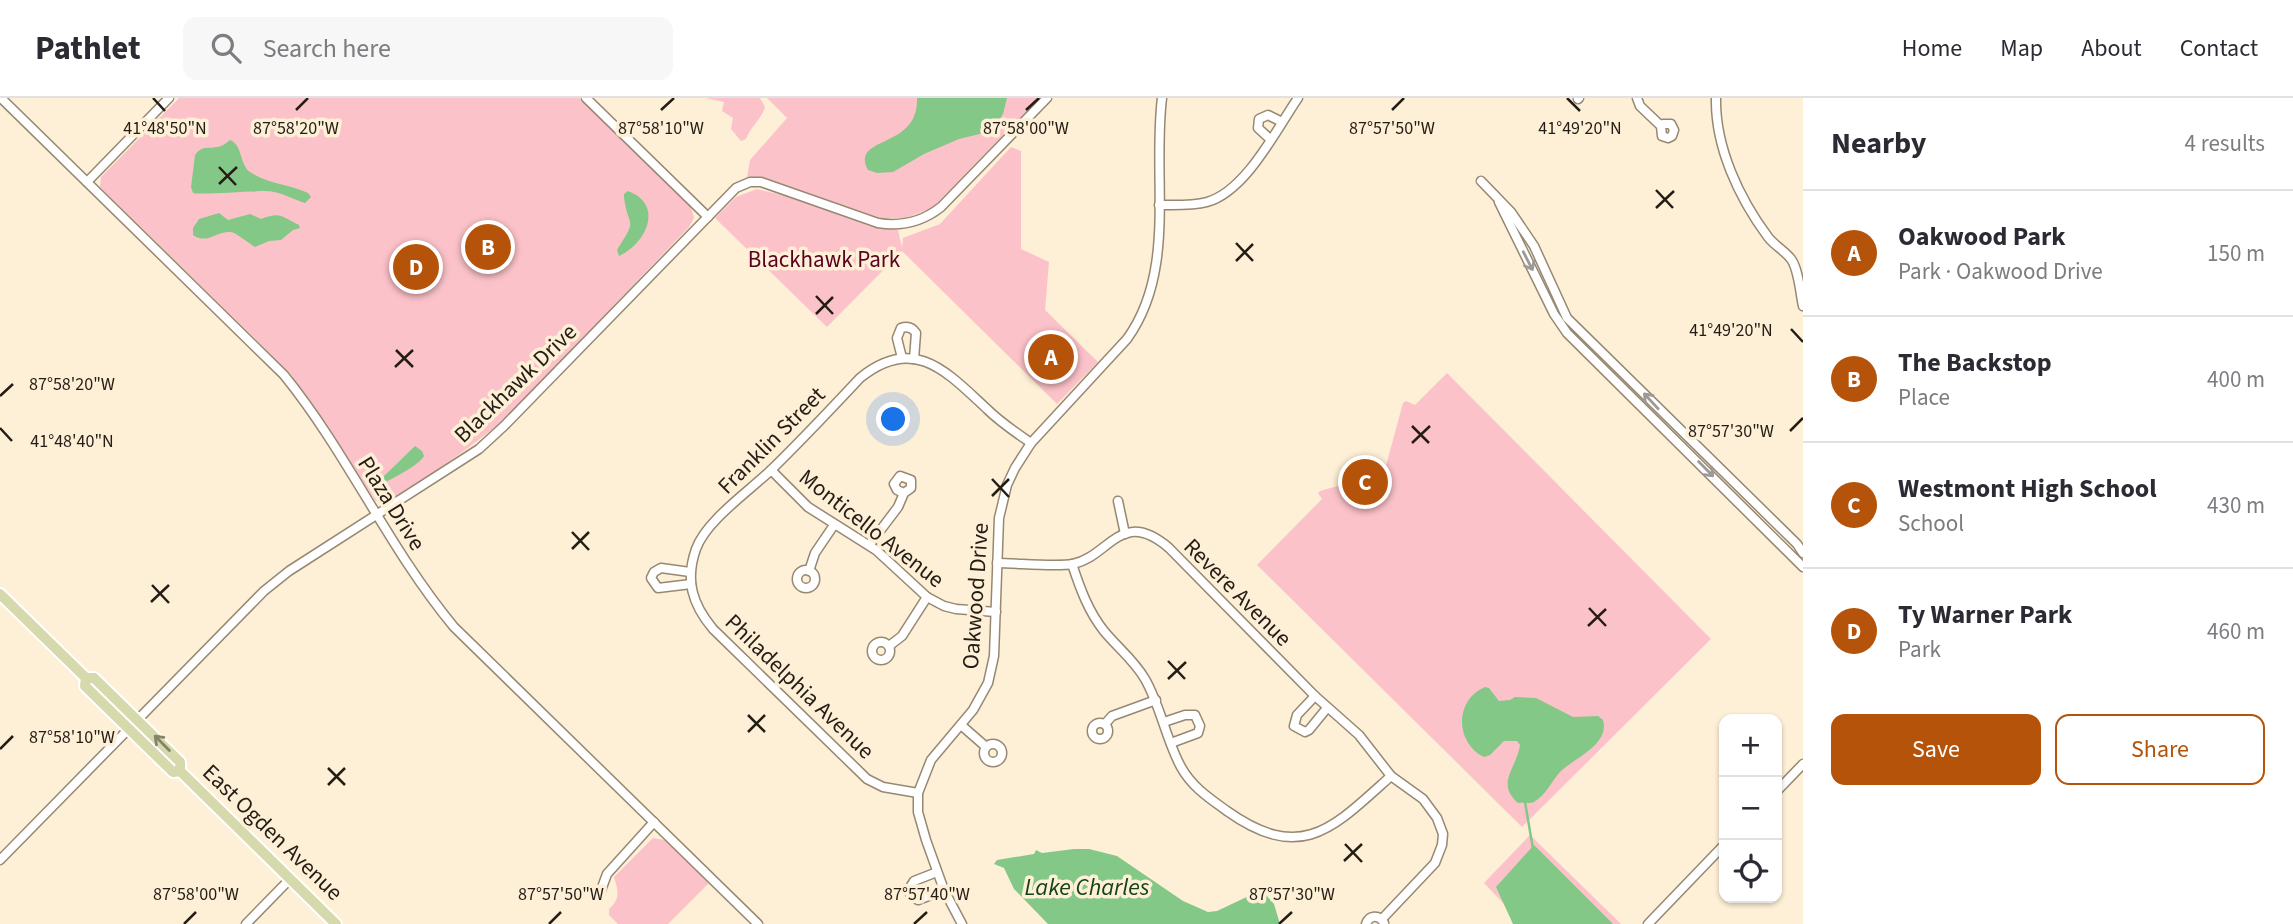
<!DOCTYPE html>
<meta charset="utf-8">
<style>
:root{--surface:#fff;--page:#f7f7f7;--text:#2b2b33;--muted:#7c7c81;--line:#e1e1e2;--accent:#b45309}
body{margin:0;font-family:"Source Sans 3",sans-serif;background:var(--page);color:var(--text)}
.controls{position:absolute;right:21px;bottom:21px;display:grid;overflow:hidden;border-radius:14px;box-shadow:0 2px 5px #0004}
.controls button{width:63px;height:63px;display:grid;place-items:center;padding:0;border:0;border-bottom:2px solid var(--line);background:var(--surface);color:var(--text);font:35px sans-serif}
.you{position:absolute;left:894px;top:322px;width:24px;height:24px;margin:-18px;border:5px solid #fff;border-radius:50%;background:#1a73e8;box-shadow:0 0 0 10px #1a73e833}
.badge{display:grid;place-items:center;width:46px;height:46px;border-radius:50%;background:var(--accent);color:#fff;font-size:23px;font-weight:700}
.pin{position:absolute;translate:-50% -50%;border:4px solid #fff;box-shadow:0 2px 7px #0006}
.list{margin:0;padding:0;list-style:none}
h2{display:flex;justify-content:space-between;align-items:center;height:91px;margin:0;padding:0 28px;font-size:30px}
h2 small{font-size:23px;font-weight:400;color:var(--muted)}
.list li{display:grid;grid-template-columns:46px 1fr auto;gap:21px;align-items:center;box-sizing:border-box;height:126px;padding:0 28px;border-top:2px solid var(--line)}
.list b{display:block;font-size:26px;white-space:nowrap}
.list p{margin:0;font-size:23px;white-space:nowrap;color:var(--muted)}
.list em{font-size:23px;font-style:normal;color:var(--muted)}
.actions{display:flex;gap:14px;padding:21px 28px}
.actions a{flex:1;padding:16px 0;border:2px solid var(--accent);border-radius:14px;text-align:center;font-size:24px;color:var(--accent)}
.actions .main{background:var(--accent);color:#fff}
.icon{flex:none;width:38px;height:38px;fill:none;stroke:currentColor;stroke-width:2;stroke-linecap:round;stroke-linejoin:round}
.map{position:relative;flex:none;width:1803px;height:826px;overflow:hidden}
header{display:flex;align-items:center;gap:42px;box-sizing:border-box;height:98px;padding:0 35px;background:var(--surface);border-bottom:2px solid var(--line)}
header strong{font-size:33px}
nav{display:flex;gap:38px;margin-inline-start:auto;font-size:24px}
.search{width:490px;height:63px;background:var(--page);display:flex;align-items:center;gap:18px;box-sizing:border-box;padding:0 24px;border-radius:14px;color:var(--muted);font-size:26px}
main{display:flex}
aside{flex:1;background:var(--surface)}
.map>svg:first-child{display:block}
.green{fill:#fcc2c9}
.water{fill:#83c886}
.lines{fill:none;stroke-linecap:round;stroke-linejoin:round}
.stream{stroke:#83c886;stroke-width:2.5}
.minor-casing{stroke:#968873;stroke-width:11}
.major-casing{stroke:#fff;stroke-width:14}
.minor{stroke:#fff;stroke-width:8}
.major{stroke:#d6d9ab;stroke-width:10}
.oneway{stroke:#9c9996}
.oneway2{stroke:#858468}
.ticks{fill:none;stroke:#231d15;stroke-width:2.5}
.labels{text-anchor:middle;stroke-width:7;stroke-linejoin:round;paint-order:stroke}
.park-label{font-size:23px;fill:#59021f;stroke:#feefd7}
.street-label{font-size:23px;fill:#231d15;stroke:#feefd7}
.water-label{font-size:24px;font-style:italic;fill:#124217;stroke:#feefd7}
.ticks-label{font-size:18px;text-anchor:middle;fill:#231d15;stroke:#feefd7;stroke-width:7;stroke-linejoin:round;paint-order:stroke}
</style>
<header>
<strong>Pathlet</strong>
<div class="search"><svg class="icon" aria-label="search" viewBox="0 0 24 24"><circle cx="10" cy="10" r="6"/><path d="M15 15l6 6"/></svg>Search here</div>
<nav><a>Home</a><a>Map</a><a>About</a><a>Contact</a></nav>
</header>
<main>
<div class="map">
<svg width="1803" height="826" viewBox="0 0 1803 826">
<rect width="100%" height="100%" fill="#feefd7"/>
<!-- green -->
<g class="green">
<path d="M179,0H579L691,109L694,120L689,129L504,322C467,352 429,378 389,405L382,406L375,402L290,275L100,89L101,79Z"/>
<path d="M706,0H760L765,9C761,22 751,28 746,41L741,43L731,31L733,20L722,13L724,4Z"/>
<path d="M767,0H1040L932,110L905,120H881L761,79H747L750,62L787,20Z"/>
<path d="M1011,49L1021,53V151L1049,164L1045,212L1098,264L1057,306L902,153L827,229L715,120L736,99L757,91L795,100L870,128L898,132L902,150L903,140L940,126Z"/>
<path d="M1447,275L1711,541L1522,729L1257,467L1322,401L1318,395L1320,393L1384,375L1403,305L1406,303L1415,307Z"/>
<path d="M1530,737L1621,826H1523L1484,785Z"/>
<path d="M653,740L665,742L709,785L668,826H618L609,817V811C621,801 618,792 614,779Z"/>
</g>
<!-- water -->
<g class="water">
<path d="M917,0H1007L1003,16L992,33L959,41L924,56L893,74L877,75L868,72C850,37 919,52 917,0Z"/>
<path d="M230,42C243,47 239,66 250,74C268,86 289,86 308,95L311,99L305,105C290,100 278,92 262,93C250,93 200,97 193,95L191,89L195,57C203,46 210,52 221,48C224,47 227,44 230,42Z"/>
<path d="M628,93C665,107 646,146 619,158L617,152C639,118 628,132 624,99V96Z"/>
<path d="M219,115L228,122L250,116L261,121C281,113 282,119 299,127L300,130L293,132L281,142L269,143L255,149C248,145 237,135 231,134C216,133 207,147 193,137V130L199,121Z"/>
<path d="M415,348L422,353L424,358C419,367 394,380 383,385L381,384L382,380Z"/>
<path d="M1485,589L1489,590L1499,603L1510,602L1515,599L1536,600L1573,619L1598,618L1603,622C1610,647 1574,660 1560,674C1551,684 1546,697 1534,704C1529,706 1523,704 1518,705C1495,685 1517,670 1520,647L1517,643H1504L1490,657L1484,659C1455,645 1454,602 1485,589Z"/>
<path d="M1534,747L1613,826H1513L1496,789Z"/>
<path d="M1074,751H1089L1117,758L1183,803L1208,814L1217,813L1253,796H1265L1274,806L1280,826H1048L1014,791L1004,770L994,766L997,762L1034,756L1036,752L1042,755Z"/>
</g>
<g class="lines">
<!-- stream -->
<path class="stream" d="M1525,704L1533,751"/>
<!-- minor casing -->
<g class="minor-casing">
<g id="minor">
<path d="M1,0L284,277C348,356 389,451 454,529L758,826"/>
<path d="M586,0L708,119"/>
<path d="M1637,0L1640,8L1661,28L1662,38L1668,40L1672,38L1674,32L1671,26H1663L1661,28"/>
<path d="M1716,0C1715,49 1739,100 1768,139C1774,147 1785,153 1791,161C1799,172 1800,195 1803,208"/>
<path d="M1578,1L1579,0"/>
<path d="M1270,41L1258,30L1259,21L1268,17L1282,24"/>
<path d="M1481,83L1511,114L1534,148L1567,220L1797,446L1803,455"/>
<path d="M87,84L169,0"/>
<path d="M1499,104L1554,216L1567,235L1803,469"/>
<path d="M1159,107C1175,107 1192,108 1207,104C1246,93 1276,32 1298,0"/>
<path d="M902,260L897,240L901,230C907,228 912,229 916,235L914,261"/>
<path d="M771,372L808,409L876,452L927,499L944,508L956,511L996,514"/>
<path d="M1118,403L1125,436"/>
<path d="M870,446L898,409L904,395L911,390V382L900,378L894,386L897,392L904,395"/>
<path d="M997,465C1017,465 1055,469 1073,466C1110,458 1121,409 1169,450L1315,598L1359,637L1391,678L1423,701L1437,720L1443,736L1442,747L1435,765L1382,821"/>
<path d="M1072,466C1080,490 1088,513 1104,533C1117,549 1134,562 1145,581C1161,609 1166,642 1181,669C1192,689 1209,700 1227,713C1302,766 1333,730 1391,678"/>
<circle cx="806" cy="481" r="9"/>
<path d="M809,473L815,455L834,427"/>
<path d="M690,474L661,470L654,474L651,480L658,490L691,486"/>
<circle cx="881" cy="553" r="9"/>
<path d="M889,548L902,538L927,499"/>
<path d="M1315,598L1297,617L1294,628L1305,634L1309,632L1327,610"/>
<path d="M1164,624L1185,617H1195L1200,628L1198,635L1171,645"/>
<circle cx="1100" cy="633" r="8"/>
<path d="M1105,626L1112,618L1156,602"/>
<path d="M961,627L985,648"/>
<circle cx="993" cy="655" r="9"/>
<path d="M1777,693L1803,666"/>
<path d="M918,695L883,689L867,681L713,531C692,506 685,482 696,451C706,423 748,394 770,373C801,343 830,312 860,280C914,236 947,274 987,311C1000,324 1015,334 1031,345"/>
<path d="M0,762L264,493L289,473L479,351L504,328L736,90L750,84H761L878,125C902,129 922,124 941,109L1047,0"/>
<path d="M937,774L914,783L909,791L910,796L918,802L944,792"/>
<path d="M600,795L607,776L654,724"/>
<path d="M246,826L290,781"/>
<path d="M962,826L944,792L926,742L918,714V695L931,662L973,612L988,585L994,558L999,420L1007,387L1015,370L1031,345L1127,241C1177,172 1152,80 1162,0"/>
<path d="M1366,826C1369,817 1379,816 1384,825"/>
<path d="M1648,826L1724,747"/>
</g>
</g>
<!-- major casing -->
<g class="major-casing">
<g id="major">
<path d="M0,496L86,580H94L180,664V673"/>
<path d="M86,580L85,588L173,674L180,673L336,826"/>
</g>
</g>
<!-- minor -->
<use href="#minor" class="minor"/>
<!-- major -->
<use href="#major" class="major"/>
</g>
<!-- one-way arrows -->
<defs><path id="oneway-shaft" d="M-6 0H5M1.5-3L5.5 0L1.5 3" fill="none" stroke-width="1.6" stroke-linecap="round" stroke-linejoin="round" transform="scale(1.75)"/></defs>
<g class="oneway">
<use href="#oneway-shaft" transform="translate(1528 163) rotate(63)"/>
<use href="#oneway-shaft" transform="translate(1651 303) rotate(-133)"/>
<use href="#oneway-shaft" transform="translate(1706 371) rotate(45)"/>
</g>
<use class="oneway2" href="#oneway-shaft" transform="translate(162 645) rotate(-135)"/>
<!-- ticks -->
<path class="ticks" d="M153,0L165,13M1567,0L1580,13M296,12L308,0M661,12L674,0M1026,12L1039,0M1392,12L1404,0M219,69L236,87M219,86L237,69M1656,92L1673,110M1656,110L1674,93M1236,145L1253,163M1236,163L1253,146M816,198L833,216M816,216L833,199M1791,231L1803,244M396,252L413,269M395,269L413,252M0,298L13,286M1412,328L1429,345M0,330L12,343M1790,333L1803,320M1412,345L1430,328M992,381L1009,399M992,398L1009,381M572,434L589,452M572,451L589,434M152,487L169,505M151,504L169,487M1589,510L1606,528M1588,528L1606,511M1168,563L1185,581M1168,581L1186,564M748,617L765,634M748,634L765,617M0,651L13,638M328,670L345,687M328,687L345,670M1345,746L1362,764M1344,763L1362,746M184,826L196,814M549,826L561,814M914,826L927,814M1279,826L1292,814"/>
<g class="labels">
<!-- park labels -->
<g class="park-label">
<text x="824" y="169">Blackhawk Park</text>
</g>
<!-- street labels -->
<g class="street-label">
<text transform="translate(515 285) rotate(-44)" y="8">Blackhawk Drive</text>
<text transform="translate(771 342) rotate(-45)" y="8">Franklin Street</text>
<text transform="translate(392 405) rotate(58)" y="8">Plaza Drive</text>
<text transform="translate(872 430) rotate(38)" y="8">Monticello Avenue</text>
<text transform="translate(1238 494) rotate(45)" y="8">Revere Avenue</text>
<text transform="translate(975 498) rotate(-86)" y="8">Oakwood Drive</text>
<text transform="translate(800 588) rotate(44)" y="8">Philadelphia Avenue</text>
<text transform="translate(273 734) rotate(44)" y="8">East Ogden Avenue</text>
</g>
<!-- water labels -->
<g class="water-label">
<text x="1087" y="797">Lake Charles</text>
</g>
</g>
<g class="ticks-label">
<text x="296" y="36">87°58'20"W</text>
<text x="661" y="36">87°58'10"W</text>
<text x="1026" y="36">87°58'00"W</text>
<text x="1392" y="36">87°57'50"W</text>
<text x="1580" y="36">41°49'20"N</text>
<text x="165" y="36">41°48'50"N</text>
<text x="1731" y="238">41°49'20"N</text>
<text x="72" y="292">87°58'20"W</text>
<text x="1731" y="339">87°57'30"W</text>
<text x="72" y="349">41°48'40"N</text>
<text x="72" y="645">87°58'10"W</text>
<text x="196" y="802">87°58'00"W</text>
<text x="561" y="802">87°57'50"W</text>
<text x="927" y="802">87°57'40"W</text>
<text x="1292" y="802">87°57'30"W</text>
</g>
</svg>
<div class="controls">
<button>+</button>
<button>−</button>
<button><svg class="icon" aria-label="locate" viewBox="0 0 24 24"><circle cx="12" cy="12" r="6"/><path d="M12 2v4M12 18v4M2 12h4M18 12h4"/></svg></button>
</div>
<div class="you"></div>
<div class="pin badge" style="left:1051px;top:259px">A</div>
<div class="pin badge" style="left:488px;top:149px">B</div>
<div class="pin badge" style="left:1365px;top:384px">C</div>
<div class="pin badge" style="left:416px;top:169px">D</div>
</div>
<aside>
<h2>Nearby<small>4 results</small></h2>
<ul class="list">
<li><span class="badge">A</span><div><b>Oakwood Park</b><p>Park · Oakwood Drive</p></div><em>150 m</em></li>
<li><span class="badge">B</span><div><b>The Backstop</b><p>Place</p></div><em>400 m</em></li>
<li><span class="badge">C</span><div><b>Westmont High School</b><p>School</p></div><em>430 m</em></li>
<li><span class="badge">D</span><div><b>Ty Warner Park</b><p>Park</p></div><em>460 m</em></li>
</ul>
<div class="actions"><a class="main">Save</a><a>Share</a></div>
</aside>
</main>
